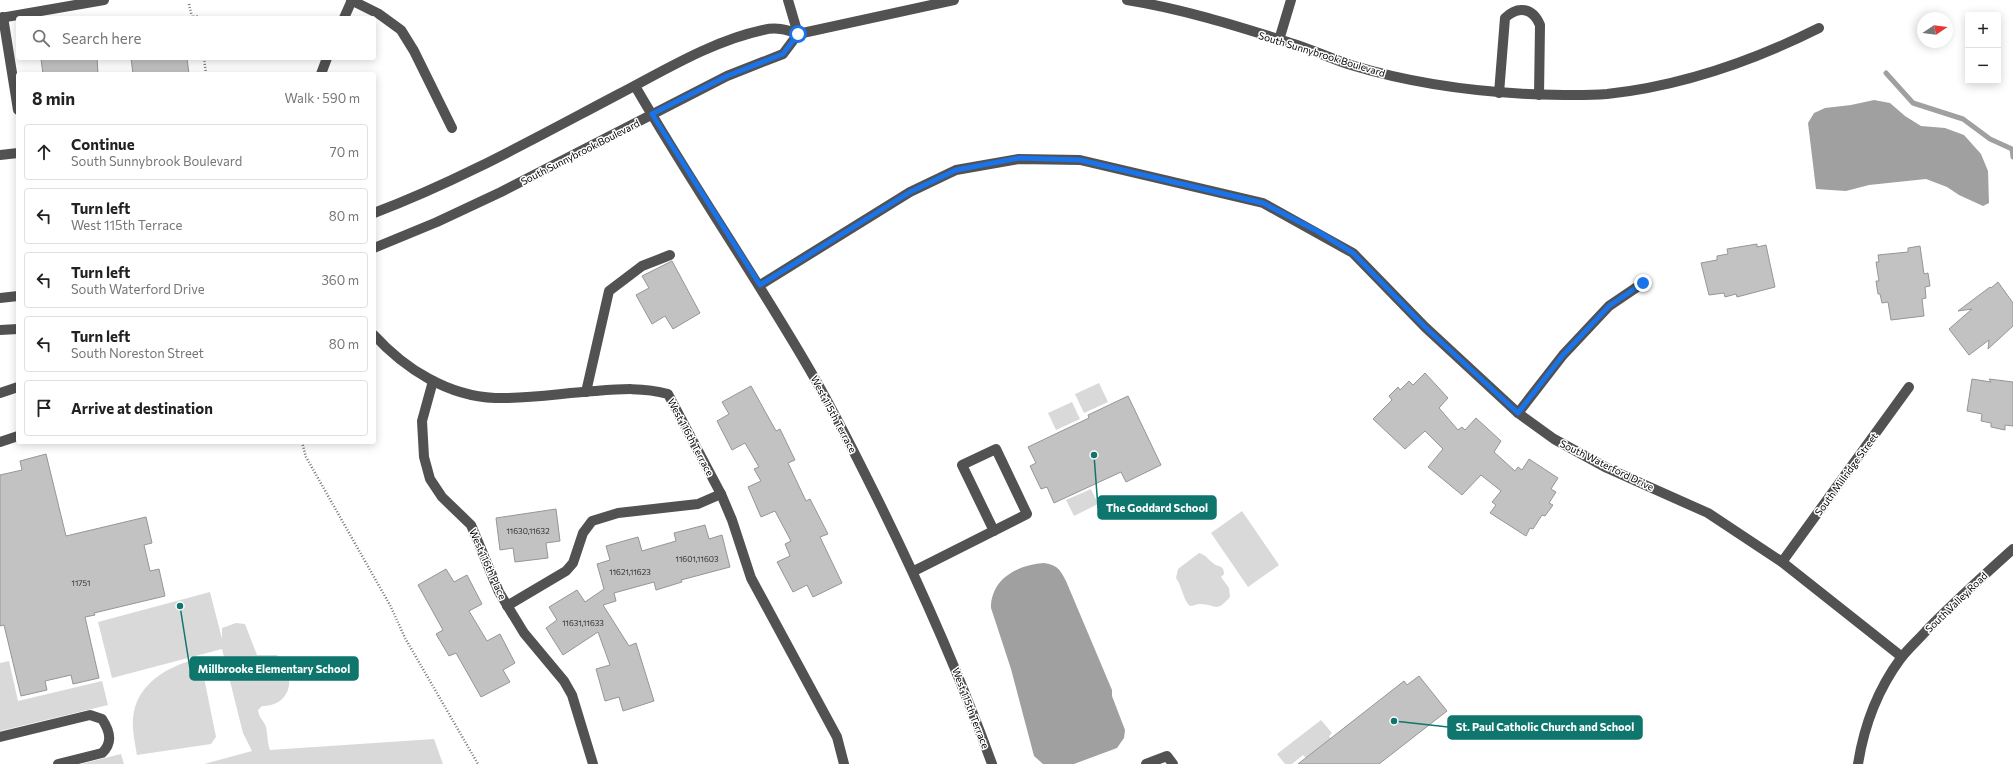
<!DOCTYPE html>
<meta charset="utf-8">
<style>
:root{--surface:#fff;--page:#f2f2f2;--text:#222;--muted:#767676;--line:#e0e0e0}
body{margin:0;font-family:Commissioner,sans-serif;background:var(--page);color:var(--text)}
.controls{position:absolute;right:12px;top:12px;display:grid;overflow:hidden;border-radius:4px;box-shadow:0 2px 10px #0003}
.controls button{width:36px;height:36px;display:grid;place-items:center;padding:0;border:0;border-bottom:1px solid var(--line);background:var(--surface);color:var(--text);font:20px sans-serif}
.compass{position:absolute;left:1917px;top:12px;width:36px;height:36px;border-radius:50%;background:var(--surface);box-shadow:0 2px 10px #0003;rotate:77deg}
.stop{position:absolute;width:12px;height:12px;margin:-9px;border:3px solid #1a73e8;border-radius:50%;background:#fff}
.stop.end{background:#1a73e8;border-color:#fff;box-shadow:0 1px 4px #0008}
.list{margin:0;padding:0;list-style:none}
h2{display:flex;justify-content:space-between;align-items:center;height:52px;margin:0;padding:0 16px;font-size:17px}
h2 small{font-size:13px;font-weight:400;color:var(--muted)}
.list li{display:grid;grid-template-columns:26px 1fr auto;gap:12px;align-items:center;box-sizing:border-box;height:56px;margin:0 8px 8px;padding:0 8px;border:1px solid var(--line);border-radius:4px}
.list b{display:block;font-size:15px;white-space:nowrap}
.list p{margin:0;font-size:13px;white-space:nowrap;color:var(--muted)}
.list em{font-size:13px;font-style:normal;color:var(--muted)}
.icon{flex:none;width:22px;height:22px;fill:none;stroke:currentColor;stroke-width:2;stroke-linecap:round;stroke-linejoin:round}
.map{position:relative;flex:none;width:2013px;height:764px;overflow:hidden}
.search{position:absolute;background:var(--surface);box-shadow:0 2px 10px #0003;left:16px;top:16px;width:360px;height:44px;display:flex;align-items:center;gap:10px;box-sizing:border-box;padding:0 14px;border-radius:4px;color:var(--muted);font-size:15px}
.panel{position:absolute;background:var(--surface);box-shadow:0 2px 10px #0003;left:16px;top:72px;width:360px;height:372px;border-radius:4px}
.map>svg:first-child{display:block}
.green{fill:#d9d9d9}
.water{fill:#a0a0a0}
.lines{fill:none;stroke-linecap:round;stroke-linejoin:round}
.stream{stroke:#a0a0a0;stroke-width:5}
.building{fill:#c2c2c2;stroke:#969696}
.path{stroke:#747474;stroke-width:2.5;stroke-dasharray:1 2;stroke-linecap:butt}
.minor{stroke:#525252;stroke-width:10}
.route{stroke:#1a73e8;stroke-width:5}
.labels{text-anchor:middle;stroke-width:3;stroke-linejoin:round;paint-order:stroke}
.number-label{font-size:8px;fill:#303030}
.street-label{font-size:10px;fill:#000;stroke:#fff}
.leader{fill:none;stroke:#0f766e;stroke-width:1.5}
.callout-dot{fill:#0f766e;stroke:#fff;stroke-width:1.5}
.callout{fill:#0f766e;stroke:#0f766e;stroke-width:1.5}
.callout-label{font-size:11px;text-anchor:middle;font-weight:bold;fill:#fff}
</style>
<div class="map">
<svg width="2013" height="764" viewBox="0 0 2013 764">
<rect width="100%" height="100%" fill="#fff"/>
<!-- green -->
<g class="green">
<path d="M1099,383L1108,402L1084,413L1075,394Z"/>
<path d="M1072,402L1080,419L1056,430L1048,413Z"/>
<path d="M1091,489L1098,504L1074,516L1066,500Z"/>
<path d="M1242,511L1279,565L1248,587L1211,533Z"/>
<path d="M1199,553C1208,556 1206,558 1213,563C1218,568 1224,564 1224,574L1221,577L1229,588L1230,597C1215,614 1217,604 1200,604C1197,604 1193,606 1190,606C1183,600 1182,586 1176,578L1178,569Z"/>
<path d="M210,592L222,639V628L236,623L245,624L257,655H277C297,673 293,706 262,706L258,710C259,719 264,720 266,727C268,735 267,742 270,750L434,739L443,764H204L252,751L243,733L222,649L112,678L98,622Z"/>
<path d="M200,658L216,737L211,744L137,755C135,743 132,730 133,718C136,683 170,665 200,658Z"/>
<path d="M9,661L18,701L102,681L108,705L0,731V663Z"/>
<path d="M1321,720L1332,733L1329,736L1331,739L1306,758L1303,755L1292,764H1285L1277,754Z"/>
<path d="M121,754L124,764H81Z"/>
</g>
<!-- water -->
<g class="water">
<path d="M1874,100L1890,103L1905,116L1921,126L1945,128L1964,135L1981,154L1988,171L1989,203L1983,206L1959,195L1947,187L1926,179L1869,185L1846,191L1816,189L1808,123L1814,113L1825,108L1851,105Z"/>
<path d="M1044,563C1057,565 1060,569 1066,581L1112,690V696L1125,730L1124,738L1117,748L1074,764H1043L1034,756L1011,669L991,608C991,578 1018,565 1044,563Z"/>
</g>
<g class="lines">
<!-- stream -->
<path class="stream" d="M1886,73L1913,103L1963,119L1990,139L2012,149L2013,157"/>
</g>
<!-- building -->
<g class="building">
<path d="M53,58H97L98,74H43L41,59Z"/>
<path d="M131,58H187L189,74H133Z"/>
<path d="M1757,244V247L1766,245L1775,287L1737,297L1736,294L1725,297L1724,293L1709,295L1701,263L1717,260V256L1728,254L1727,249Z"/>
<path d="M1920,246L1924,274L1928,273L1930,286L1925,287L1926,298L1922,299L1924,316L1891,320L1888,302L1882,303L1880,294H1878L1876,281H1879L1876,262H1879L1878,255L1908,252V248Z"/>
<path d="M672,261L700,313L673,329L665,316L652,324L636,295L649,288L642,276Z"/>
<path d="M1998,282L2013,303V326L1988,349L1989,340L1969,355L1949,329L1972,309L1958,311L1990,287L1991,288Z"/>
<path d="M1425,373L1448,398L1439,408L1458,430L1462,427L1465,430L1476,418L1501,441L1494,452L1515,471L1518,467L1522,470L1529,459L1558,478L1551,489L1556,492L1549,503L1553,505L1545,516L1542,515L1533,529L1530,528L1526,536L1490,513L1496,505L1492,502L1501,491L1481,475L1462,495L1428,467L1443,449L1425,431L1405,449L1373,419L1392,400L1389,396L1398,387L1400,390L1409,381L1413,385Z"/>
<path d="M1972,379L1991,382L1989,379L2013,382V426L2005,425V430L1991,427V423L1981,421L1982,414L1967,411Z"/>
<path d="M751,386L776,431L780,429L795,460L788,463L806,501L810,499L828,534L820,537L842,583L813,597L807,585L793,592L777,562L790,556L785,544L791,541L775,511L761,517L748,487L761,481L754,469L759,467L745,443L732,450L717,421L729,414L722,402Z"/>
<path d="M1128,396L1161,465L1126,482L1121,472L1054,503L1047,487L1041,489L1030,466L1036,463L1028,447L1089,418L1088,415Z"/>
<path d="M46,454L66,536L146,517L152,543L144,545L150,571L159,569L165,596L94,613L95,615L85,617L99,678L73,684L71,675L45,681L47,690L21,696L4,625L0,626V475L22,470L20,461Z"/>
<path d="M556,509L560,541L546,543L548,558L515,562L513,548L500,550L496,518Z"/>
<path d="M705,525L709,539L722,535L730,567L681,580L682,582L656,590L654,582L614,593L616,601L603,605L629,646L636,643L654,701L623,711L619,697L605,701L596,669L610,665L598,632L563,655L546,628L557,620L549,607L577,590L585,602L604,589L597,564L610,560L606,546L638,537L642,551L676,541L674,533Z"/>
<path d="M446,569L454,582L467,575L482,604L469,611L487,641L500,634L515,663L503,670L510,682L481,697L456,653L449,656L436,634L443,630L418,585Z"/>
<path d="M1419,676L1447,711L1379,764H1298L1404,681L1407,685Z"/>
</g>
<g class="lines">
<!-- path -->
<g class="path">
<path d="M189,4L192,17L198,16L199,18"/>
<path d="M204,58L206,74"/>
<path d="M302,442L306,457L391,607L405,638L478,764"/>
</g>
<!-- minor -->
<g class="minor">
<path d="M351,0L379,14L401,30L414,51L452,128"/>
<path d="M788,0L798,34"/>
<path d="M1127,0C1184,9 1240,27 1294,44C1313,50 1332,59 1351,65C1410,83 1467,91 1528,94C1554,95 1581,96 1607,94C1681,86 1753,61 1819,28"/>
<path d="M3,17L18,110"/>
<path d="M0,18L104,0"/>
<path d="M344,18L352,0"/>
<path d="M1279,40L1291,0"/>
<path d="M321,74L327,58"/>
<path d="M635,86C691,183 755,275 811,372C835,413 856,456 877,498C920,585 959,673 992,764"/>
<path d="M1499,93L1505,18C1518,5 1533,8 1540,25L1539,95"/>
<path d="M0,155L18,153"/>
<path d="M374,213C459,181 539,136 619,94C665,70 712,41 763,30C776,27 785,29 798,34L954,0"/>
<path d="M374,248L437,222L501,192L727,76L783,54L798,34"/>
<path d="M760,285L910,192L956,170L1019,159L1080,160L1263,203L1353,253L1425,327L1518,413L1554,439L1607,468L1708,513L1782,562L1902,657"/>
<path d="M0,298L18,296"/>
<path d="M0,330L18,329"/>
<path d="M374,335C405,369 448,396 495,398C529,399 562,393 595,391C620,389 644,387 668,394L721,494L732,520L751,578L837,737L844,764"/>
<path d="M433,381L422,421L424,457L430,479L442,497L471,525L499,592L524,633L564,681L572,695L593,764"/>
<path d="M586,392L609,291L642,266L670,255"/>
<path d="M0,393L18,387"/>
<path d="M1518,413L1563,355L1609,306L1643,283"/>
<path d="M0,442L18,436"/>
<path d="M1782,562L1909,387"/>
<path d="M914,571L1027,514L996,449L962,465L994,531"/>
<path d="M507,606L566,571L573,563L583,533L592,521L618,513L698,504L721,494"/>
<path d="M0,737L90,715L102,719C110,731 113,743 102,753L58,764"/>
<path d="M1146,764L1167,756L1173,764"/>
<path d="M1858,764C1864,726 1878,689 1901,658C1909,648 1918,640 1926,631C1954,602 1983,576 2013,549"/>
</g>
</g>
<g class="lines">
<!-- route -->
<path class="route" d="M798,34L783,54L727,76L652,114L760,285L910,192L956,170L1019,158L1080,160L1263,203L1317,231L1353,253L1425,327L1518,413L1563,355L1609,306L1643,283"/>
</g>
<g class="labels">
<!-- number labels -->
<g class="number-label">
<text x="528" y="534">11630,11632</text>
<text x="697" y="562">11601,11603</text>
<text x="630" y="575">11621,11623</text>
<text x="81" y="586">11751</text>
<text x="583" y="626">11631,11633</text>
</g>
<!-- street labels -->
<g class="street-label">
<text transform="translate(1322 54) rotate(17)" y="4">South Sunnybrook Boulevard</text>
<text transform="translate(580 152) rotate(-27)" y="4">South Sunnybrook Boulevard</text>
<text transform="translate(834 414) rotate(62)" y="4">West 115th Terrace</text>
<text transform="translate(691 437) rotate(62)" y="4">West 116th Terrace</text>
<text transform="translate(1607 465) rotate(26)" y="4">South Waterford Drive</text>
<text transform="translate(1846 474) rotate(-54)" y="4">South Millridge Street</text>
<text transform="translate(488 564) rotate(66)" y="4">West 116th Place</text>
<text transform="translate(1956 602) rotate(-44)" y="4">South Valley Road</text>
<text transform="translate(971 708) rotate(69)" y="4">West 115th Terrace</text>
</g>
</g>
<!-- callouts -->
<path class="leader" d="M1094 455L1098 508M180 606L190 669M1394 721L1448 727"/>
<g class="callout-dot">
<circle cx="1094" cy="455" r="4"/>
<circle cx="180" cy="606" r="4"/>
<circle cx="1394" cy="721" r="4"/>
</g>
<g class="callout">
<rect x="1098" y="496" width="118" height="23" rx="4"/>
<rect x="190" y="657" width="168" height="23" rx="4"/>
<rect x="1448" y="716" width="194" height="23" rx="4"/>
</g>
<g class="callout-label">
<text x="1157" y="512">The Goddard School</text>
<text x="274" y="673">Millbrooke Elementary School</text>
<text x="1545" y="731">St. Paul Catholic Church and School</text>
</g>
</svg>
<div class="controls">
<button>+</button>
<button>−</button>
</div>
<svg class="compass" viewBox="-18 -18 36 36"><path d="M0-13l5 13h-10z" fill="#e53935"/><path d="M0 13l5-13h-10z" fill="#767676"/></svg>
<div class="stop" style="left:798px;top:34px"></div>
<div class="stop end" style="left:1643px;top:283px"></div>
<div class="search"><svg class="icon" aria-label="search" viewBox="0 0 24 24"><circle cx="10" cy="10" r="6"/><path d="M15 15l6 6"/></svg>Search here</div>
<section class="panel">
<h2>8 min<small>Walk · 590 m</small></h2>
<ul class="list">
<li><svg class="icon" aria-label="ahead" viewBox="0 0 24 24"><path d="M12 20V5M6 11l6-6 6 6"/></svg><div><b>Continue</b><p>South Sunnybrook Boulevard</p></div><em>70 m</em></li>
<li><svg class="icon" aria-label="left" viewBox="0 0 24 24"><path d="M17 20v-9H6M10 6l-5 5 5 5"/></svg><div><b>Turn left</b><p>West 115th Terrace</p></div><em>80 m</em></li>
<li><svg class="icon" aria-label="left" viewBox="0 0 24 24"><path d="M17 20v-9H6M10 6l-5 5 5 5"/></svg><div><b>Turn left</b><p>South Waterford Drive</p></div><em>360 m</em></li>
<li><svg class="icon" aria-label="left" viewBox="0 0 24 24"><path d="M17 20v-9H6M10 6l-5 5 5 5"/></svg><div><b>Turn left</b><p>South Noreston Street</p></div><em>80 m</em></li>
<li><svg class="icon" aria-label="arrive" viewBox="0 0 24 24"><path d="M6 21V4h12l-3 4 3 4H6"/></svg><div><b>Arrive at destination</b></div></li>
</ul>
</section>
</div>
